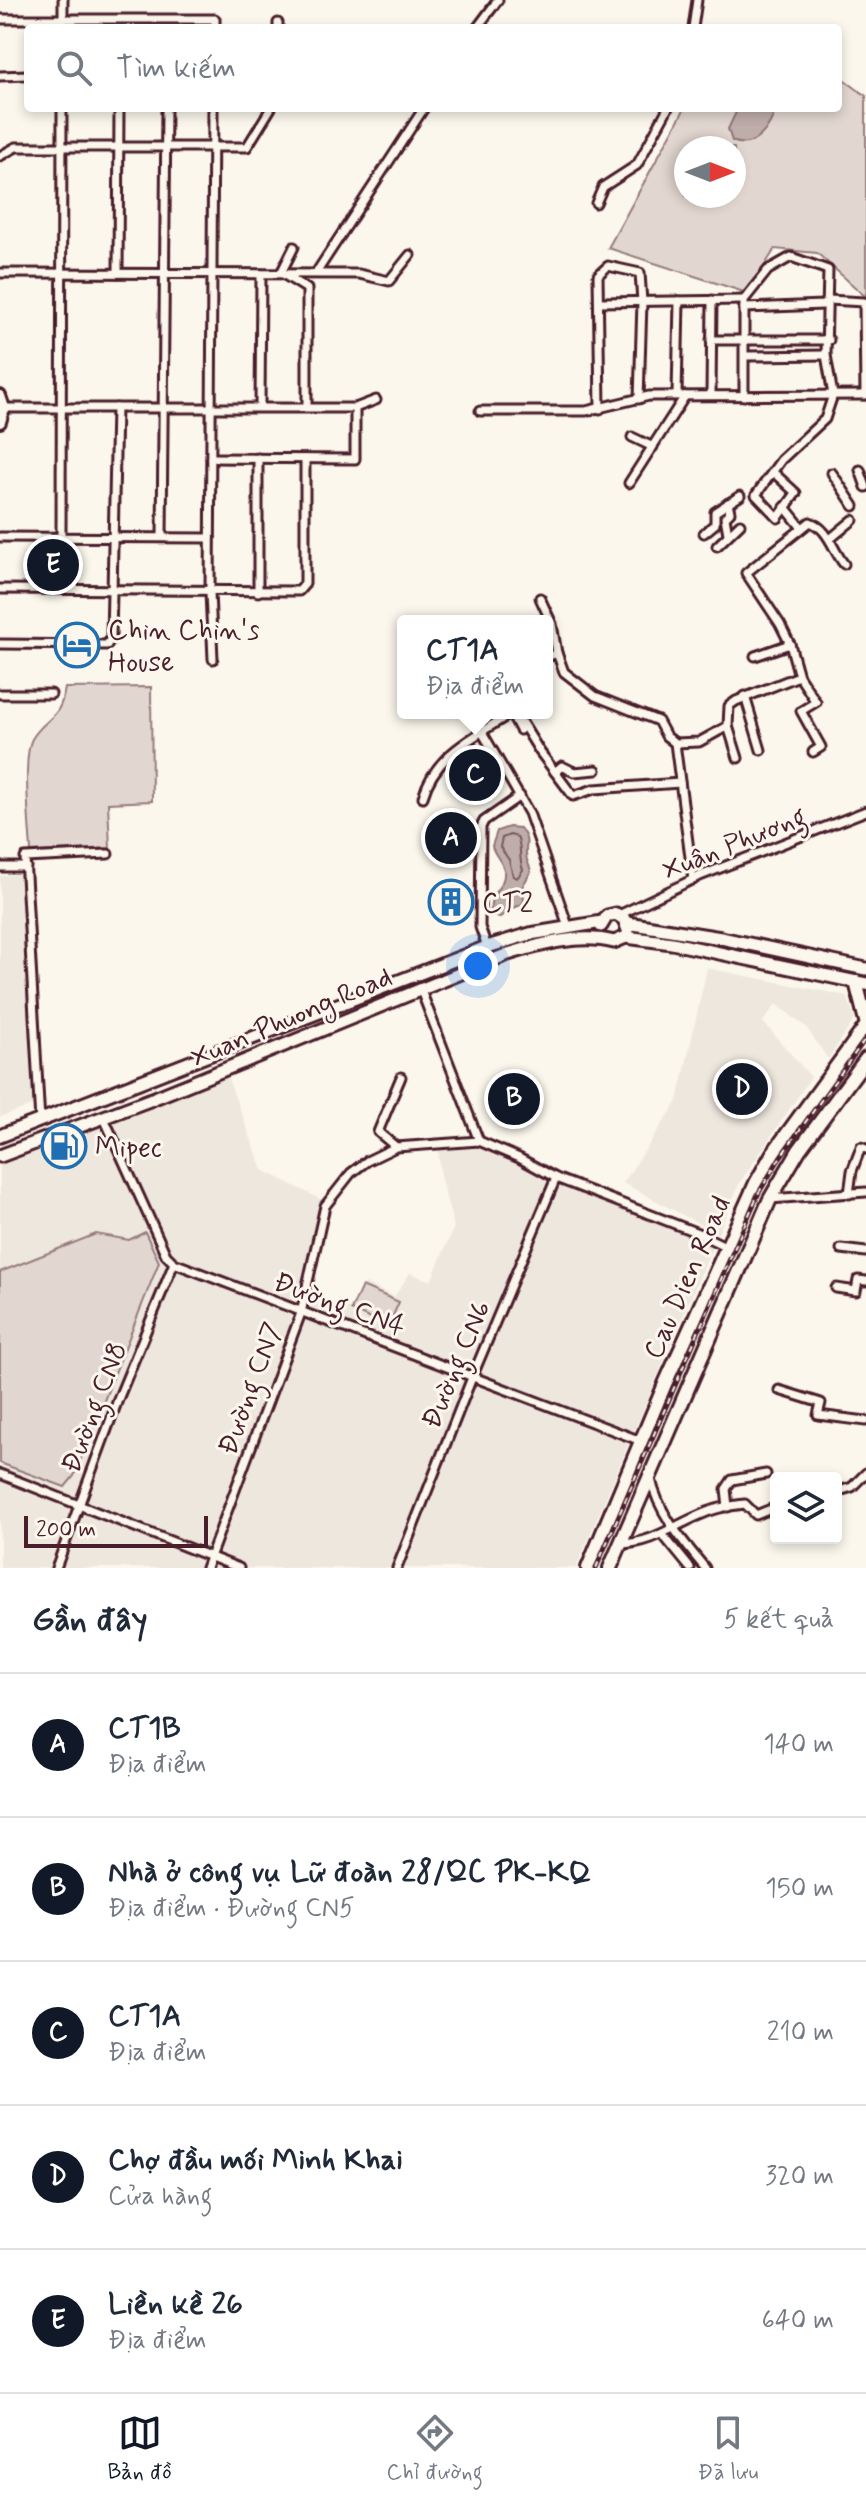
<!DOCTYPE html>
<html lang="vi">
<meta charset="utf-8">
<style>
:root{--surface:#fff;--page:#f2f2f3;--text:#1f2937;--muted:#747a83;--line:#e0e1e3;--accent:#111827}
body{margin:0;font-family:Mynerve,sans-serif;background:var(--page);color:var(--text)}
.controls{position:absolute;right:24px;bottom:24px;display:grid;overflow:hidden;border-radius:8px;box-shadow:0 4px 12px #0003}
.controls button{width:72px;height:72px;display:grid;place-items:center;padding:0;border:0;border-bottom:2px solid var(--line);background:var(--surface);color:var(--text);font:40px sans-serif}
.compass{position:absolute;left:674px;top:136px;width:72px;height:72px;border-radius:50%;background:var(--surface);box-shadow:0 4px 12px #0003;rotate:90deg}
.scale{position:absolute;left:24px;bottom:20px;width:184px;box-sizing:border-box;padding-left:8px;border:4px solid #4a1f2b;border-top:0;font-size:22px;line-height:28px;white-space:nowrap;color:#4a1f2b;-webkit-text-stroke:6px #fbf7ec;paint-order:stroke}
.you{position:absolute;left:478px;top:966px;width:28px;height:28px;margin:-20px;border:6px solid #fff;border-radius:50%;background:#1a73e8;box-shadow:0 0 0 12px #1a73e833}
.badge{display:grid;place-items:center;width:52px;height:52px;border-radius:50%;background:var(--accent);color:#fff;font-size:26px;font-weight:700}
.pin{position:absolute;translate:-50% -50%;border:4px solid #fff;box-shadow:0 2px 8px #0006}
.popup{position:absolute;left:397px;top:615px;width:156px;height:104px;box-sizing:border-box;display:grid;place-content:center;border-radius:8px;background:var(--surface);filter:drop-shadow(0 2px 6px #0005);font-size:26px;white-space:nowrap;color:var(--muted)}
.popup b{font-size:30px;color:var(--text)}
.popup::after{content:'';position:absolute;left:50%;top:100%;margin-left:-16px;border:16px solid transparent;border-top-color:var(--surface)}
.list{margin:0;padding:0;list-style:none}
h2{display:flex;justify-content:space-between;align-items:center;height:104px;margin:0;padding:0 32px;font-size:34px}
h2 small{font-size:26px;font-weight:400;color:var(--muted)}
.list li{display:grid;grid-template-columns:52px 1fr auto;gap:24px;align-items:center;box-sizing:border-box;height:144px;padding:0 32px;border-top:2px solid var(--line)}
.list b{display:block;font-size:30px;white-space:nowrap}
.list p{margin:0;font-size:26px;white-space:nowrap;color:var(--muted)}
.list em{font-size:26px;font-style:normal;color:var(--muted)}
.icon{flex:none;width:44px;height:44px;fill:none;stroke:currentColor;stroke-width:2;stroke-linecap:round;stroke-linejoin:round}
.map{position:relative;flex:none;width:866px;height:1568px;overflow:hidden}
.search{position:absolute;background:var(--surface);box-shadow:0 4px 12px #0003;left:24px;right:24px;top:24px;height:88px;display:flex;align-items:center;gap:20px;box-sizing:border-box;padding:0 28px;border-radius:8px;color:var(--muted);font-size:30px}
.sheet{height:824px;background:var(--surface)}
nav{display:flex;justify-content:space-around;align-items:center;box-sizing:border-box;height:112px;border-top:2px solid var(--line);background:var(--surface);font-size:22px;color:var(--muted)}
nav a{display:grid;justify-items:center;gap:4px}
nav .on{color:var(--accent)}
.map>svg:first-child{display:block}
.built{fill:#eee7de}
.green{fill:#e2d7d0;stroke:#967b7e;stroke-width:2;fill-rule:evenodd}
.water{fill:#bfadaa;stroke:#907477;stroke-width:2}
.lines{fill:none;stroke-linecap:round;stroke-linejoin:round}
.shore{stroke:#79585e;stroke-width:2}
.street-casing{stroke:#4a1f2b;stroke-width:13}
.secondary-casing{stroke:#4a1f2b;stroke-width:16}
.primary-casing{stroke:#4a1f2b;stroke-width:17}
.highway-casing{stroke:#4a1f2b;stroke-width:18}
.street{stroke:#fbf7ec;stroke-width:7}
.secondary{stroke:#fbf7ec;stroke-width:10}
.primary{stroke:#fbf7ec;stroke-width:11}
.highway{stroke:#fbf7ec;stroke-width:12}
.rail-casing{stroke:#4a1f2b;stroke-width:5}
.rail{stroke:#fbf7ec;stroke-width:2;stroke-dasharray:6;stroke-linecap:butt}
.labels{text-anchor:middle;stroke-width:6;stroke-linejoin:round;paint-order:stroke}
.poi-label{font-size:28px;fill:#4a1f2b;stroke:#fbf7ec;text-anchor:start}
.street-label{font-size:28px;fill:#4a1f2b;stroke:#fbf7ec}
</style>
<div class="map">
<svg width="866" height="1568" viewBox="0 0 866 1568">
<rect width="100%" height="100%" fill="#fbf7ec"/>
<filter id="ink" filterUnits="userSpaceOnUse"><feTurbulence type="fractalNoise" baseFrequency=".0125" numOctaves="2"/><feDisplacementMap in="SourceGraphic" scale="16" xChannelSelector="R" yChannelSelector="G"/><feConvolveMatrix kernelMatrix="1 2 1 2 8 2 1 2 1" color-interpolation-filters="sRGB"/></filter>
<g filter="url(#ink)">
<!-- built -->
<g class="built">
<path d="M23,874L34,1105L0,1117V876Z"/>
<path d="M707,968L847,996L855,1019L828,1059L806,1027L776,1004L763,1022L811,1077L739,1184L718,1234L623,1183L678,1101Z"/>
<path d="M227,1076L263,1170L322,1200L300,1291L354,1310L365,1283L394,1297L410,1273L431,1281L454,1227L441,1179L438,1147L467,1145L488,1148L538,1172L714,1243L576,1568H0V1463L64,1487L74,1476L159,1262L137,1238L129,1240L96,1234L0,1272V1162Z"/>
</g>
<!-- green -->
<g class="green">
<path d="M838,75L866,96V297L817,253L775,249L747,293L608,248L685,108H838ZM686,148H734V196H686Z"/>
<path d="M151,687L152,801L108,803L110,848L31,852C30,828 22,758 32,739C46,716 60,721 65,688Z"/>
<path d="M145,1232L159,1262L74,1476L65,1487L0,1463V1272L96,1234L129,1240Z"/>
<path d="M362,1286L399,1302L388,1327L351,1310Z"/>
</g>
<!-- water -->
<g class="water">
<path d="M738,108H776C770,128 755,151 732,141L728,129Z"/>
<path d="M509,827L520,828C532,843 523,846 527,860C528,864 531,868 531,872L523,885L524,901L521,905L511,909L499,918L491,913C488,889 506,889 504,870C502,861 494,855 492,846L497,831Z"/>
</g>
<g class="lines">
<!-- shore -->
<path class="shore" d="M510,835L517,837C522,845 518,857 523,870L517,878L513,876L509,860L500,847L502,838Z"/>
<!-- street casing -->
<g class="street-casing">
<g id="street">
<path d="M0,19H215V28"/>
<path d="M63,28V0"/>
<path d="M278,28V23"/>
<path d="M477,28L498,0"/>
<path d="M693,28L697,0"/>
<path d="M0,76L28,75"/>
<path d="M213,108L210,592L213,659"/>
<path d="M0,156L16,147H247L271,108"/>
<path d="M596,203L603,187L637,165L668,108"/>
<path d="M0,273L359,274L389,281L410,255"/>
<path d="M118,273L119,108"/>
<path d="M281,273L294,247"/>
<path d="M316,273L424,108"/>
<path d="M283,274L307,289V407"/>
<path d="M599,302L744,300"/>
<path d="M744,308L823,305L828,300L864,302L865,395"/>
<path d="M711,340H829"/>
<path d="M745,356L826,355"/>
<path d="M677,395L679,301"/>
<path d="M711,395L712,300"/>
<path d="M744,396V300L768,270L791,257L828,270L826,355L833,395L825,419L781,460L756,495L778,518L796,493L774,473"/>
<path d="M260,407L261,274"/>
<path d="M4,408H355L376,400"/>
<path d="M600,409L598,275L608,266L640,273L642,302L639,399"/>
<path d="M480,411H586L649,396L865,395"/>
<path d="M632,437L653,447"/>
<path d="M211,458L355,459V408"/>
<path d="M860,470L866,487"/>
<path d="M832,473L854,506"/>
<path d="M629,483L685,396"/>
<path d="M728,503L730,512L725,517L728,534"/>
<path d="M785,507L802,528"/>
<path d="M704,533L715,524V512L740,496"/>
<path d="M0,537L210,538"/>
<path d="M61,537L62,108"/>
<path d="M162,537L166,108"/>
<path d="M830,539L853,520"/>
<path d="M717,546L740,524"/>
<path d="M0,589L299,591L305,584V459"/>
<path d="M258,592V458"/>
<path d="M540,598L552,624L557,653"/>
<path d="M0,644L107,645L111,638L116,408"/>
<path d="M755,656L790,644"/>
<path d="M547,657L557,653L564,672L595,696L658,721L666,736L675,743"/>
<path d="M0,694H51"/>
<path d="M745,696L761,750"/>
<path d="M511,713L520,730"/>
<path d="M516,713L540,752L573,796L594,789L680,783"/>
<path d="M728,726L738,758"/>
<path d="M482,732L529,813L568,926"/>
<path d="M675,743L699,742L728,726L729,706L736,701L799,676"/>
<path d="M675,743L693,880"/>
<path d="M813,752L821,747L801,711L816,702L799,676L790,644L780,624L746,573L810,522C829,529 832,549 844,564"/>
<path d="M555,772L562,766L574,772L596,770"/>
<path d="M423,797C435,754 475,737 511,713"/>
<path d="M0,867H26"/>
<path d="M619,915L700,876L866,811"/>
<path d="M487,947L480,927L481,827L484,821L520,796"/>
<path d="M420,988L479,1141"/>
<path d="M104,1118L157,1235L166,1255L174,1263L641,1441"/>
<path d="M40,1122L25,858L108,854"/>
<path d="M396,1147L378,1132L401,1077"/>
<path d="M849,1194L852,1171L861,1147L866,1149"/>
<path d="M770,1199L866,1192"/>
<path d="M841,1249L866,1252"/>
<path d="M836,1288L856,1291L858,1280L866,1281"/>
<path d="M779,1390L821,1403L818,1415L866,1421"/>
<path d="M0,1474L239,1568"/>
<path d="M651,1479C658,1513 683,1541 705,1568"/>
<path d="M836,1492L852,1487L866,1473"/>
<path d="M728,1507L726,1489L732,1480L766,1474"/>
<path d="M663,1535L690,1568"/>
<path d="M620,1544C658,1544 685,1516 720,1508C728,1506 737,1505 745,1504L756,1515L776,1507"/>
<path d="M56,1568L119,1397L174,1263"/>
<path d="M206,1568L301,1313L325,1206L351,1173L367,1161L396,1147L479,1141L519,1158L556,1178L698,1233L725,1246"/>
<path d="M397,1568L473,1375L556,1178"/>
</g>
</g>
<!-- secondary casing -->
<g class="secondary-casing">
<path id="secondary" d="M0,396L4,408L0,422"/>
</g>
<!-- primary casing -->
<g class="primary-casing">
<g id="primary">
<path d="M627,923L721,938L866,969"/>
<path d="M601,926L607,916L616,914L624,919L628,930"/>
<path d="M626,937L672,943L866,984"/>
<path d="M0,1136L487,947L530,934L602,922"/>
<path d="M0,1156L152,1099L508,954C542,944 581,933 614,942L626,937"/>
</g>
</g>
<!-- highway casing -->
<g class="highway-casing">
<g id="highway">
<path d="M856,982L866,1021"/>
<path d="M588,1568L665,1384L756,1183L773,1153L866,1026"/>
<path d="M610,1568L770,1199L799,1150L866,1059"/>
</g>
</g>
<!-- street -->
<use href="#street" class="street"/>
<!-- secondary -->
<use href="#secondary" class="secondary"/>
<!-- primary -->
<use href="#primary" class="primary"/>
<!-- highway -->
<use href="#highway" class="highway"/>
<!-- rail casing -->
<g class="rail-casing">
<path id="rail" d="M596,1568L758,1194L781,1156L866,1038"/>
</g>
<!-- rail -->
<use href="#rail" class="rail"/>
</g>
</g>
<!-- icons -->
<defs>
<g id="hotel-ring" transform="scale(2.3)"><circle r="9.5" fill="#fbf7ec" stroke="#1f6fb2" stroke-width="1.5"/><path d="M-6-4.5h1.5V1H6V5H4.5V3h-9V5H-6ZM-4 0a1.8 1.8 0 1 1 3.6 0ZM.5 0V-2.5h3Q6-2.5 6 0Z" fill="#1f6fb2"/></g>
<g id="building-ring" transform="scale(2.3)"><circle r="9.5" fill="#fbf7ec" stroke="#1f6fb2" stroke-width="1.5"/><path d="M-4-6H4V6H1V3H-1V6H-4ZM-2.5-4.3h1.7v1.8h-1.7ZM.8-4.3h1.7v1.8H.8ZM-2.5-1h1.7V.8h-1.7ZM.8-1h1.7V.8H.8Z" fill="#1f6fb2"/></g>
<g id="fuel-ring" transform="scale(2.3)"><circle r="9.5" fill="#fbf7ec" stroke="#1f6fb2" stroke-width="1.5"/><path d="M-5.5-6h7V0h2V4h1.3V-2.5L3-4.5l.8-.8L6-3V5H2.5V1h-1V6h-7ZM-4.2-4.7v3.2H.2V-4.7Z" fill="#1f6fb2"/></g>
</defs>
<g fill-rule="evenodd">
<use href="#hotel-ring" x="77" y="645"/>
<use href="#building-ring" x="451" y="902"/>
<use href="#fuel-ring" x="64" y="1146"/>
</g>
<g class="labels">
<!-- poi labels -->
<g class="poi-label">
<text x="108" y="639">Chin Chin's<tspan x="108" dy="32">House</tspan></text>
<text x="482" y="912">CT2</text>
<text x="95" y="1156">Mipec</text>
</g>
<!-- street labels -->
<g class="street-label">
<text transform="translate(734 842) rotate(-22)" y="10">Xuân Phương</text>
<text transform="translate(291 1016) rotate(-23)" y="10">Xuan Phuong Road</text>
<text transform="translate(686 1277) rotate(-66)" y="10">Cau Dien Road</text>
<text transform="translate(340 1303) rotate(20)" y="10">Đường CN4</text>
<text transform="translate(455 1364) rotate(-67)" y="10">Đường CN6</text>
<text transform="translate(249 1388) rotate(-70)" y="10">Đường CN7</text>
<text transform="translate(93 1407) rotate(-69)" y="10">Đường CN8</text>
</g>
</g>
</svg>
<div class="controls">
<button><svg class="icon" aria-label="layers" viewBox="0 0 24 24"><path d="M12 4l9 5-9 5-9-5zM3 14l9 5 9-5"/></svg></button>
</div>
<svg class="compass" viewBox="-18 -18 36 36"><path d="M0-13l5 13h-10z" fill="#e53935"/><path d="M0 13l5-13h-10z" fill="#747a83"/></svg>
<div class="scale">200 m</div>
<div class="you"></div>
<div class="pin badge" style="left:451px;top:838px">A</div>
<div class="pin badge" style="left:514px;top:1099px">B</div>
<div class="pin badge" style="left:475px;top:775px">C</div>
<div class="popup"><b>CT1A</b>Địa điểm</div>
<div class="pin badge" style="left:742px;top:1089px">D</div>
<div class="pin badge" style="left:53px;top:565px">E</div>
<div class="search"><svg class="icon" aria-label="search" viewBox="0 0 24 24"><circle cx="10" cy="10" r="6"/><path d="M15 15l6 6"/></svg>Tìm kiếm</div>
</div>
<section class="sheet">
<h2>Gần đây<small>5 kết quả</small></h2>
<ul class="list">
<li><span class="badge">A</span><div><b>CT1B</b><p>Địa điểm</p></div><em>140 m</em></li>
<li><span class="badge">B</span><div><b>Nhà ở công vụ Lữ đoàn 28/QC PK-KQ</b><p>Địa điểm · Đường CN5</p></div><em>150 m</em></li>
<li><span class="badge">C</span><div><b>CT1A</b><p>Địa điểm</p></div><em>210 m</em></li>
<li><span class="badge">D</span><div><b>Chợ đầu mối Minh Khai</b><p>Cửa hàng</p></div><em>320 m</em></li>
<li><span class="badge">E</span><div><b>Liền kề 26</b><p>Địa điểm</p></div><em>640 m</em></li>
</ul>
</section>
<nav>
<a class="on"><svg class="icon" aria-label="map" viewBox="0 0 24 24"><path d="M3 6l6-2 6 2 6-2v14l-6 2-6-2-6 2zM9 4v14M15 6v14"/></svg>Bản đồ</a>
<a><svg class="icon" aria-label="directions" viewBox="0 0 24 24"><path d="M12 3l9 9-9 9-9-9zM9 14v-3h6M13 9l2 2-2 2"/></svg>Chỉ đường</a>
<a><svg class="icon" aria-label="saved" viewBox="0 0 24 24"><path d="M7 4h10v16l-5-4-5 4z"/></svg>Đã lưu</a>
</nav>
